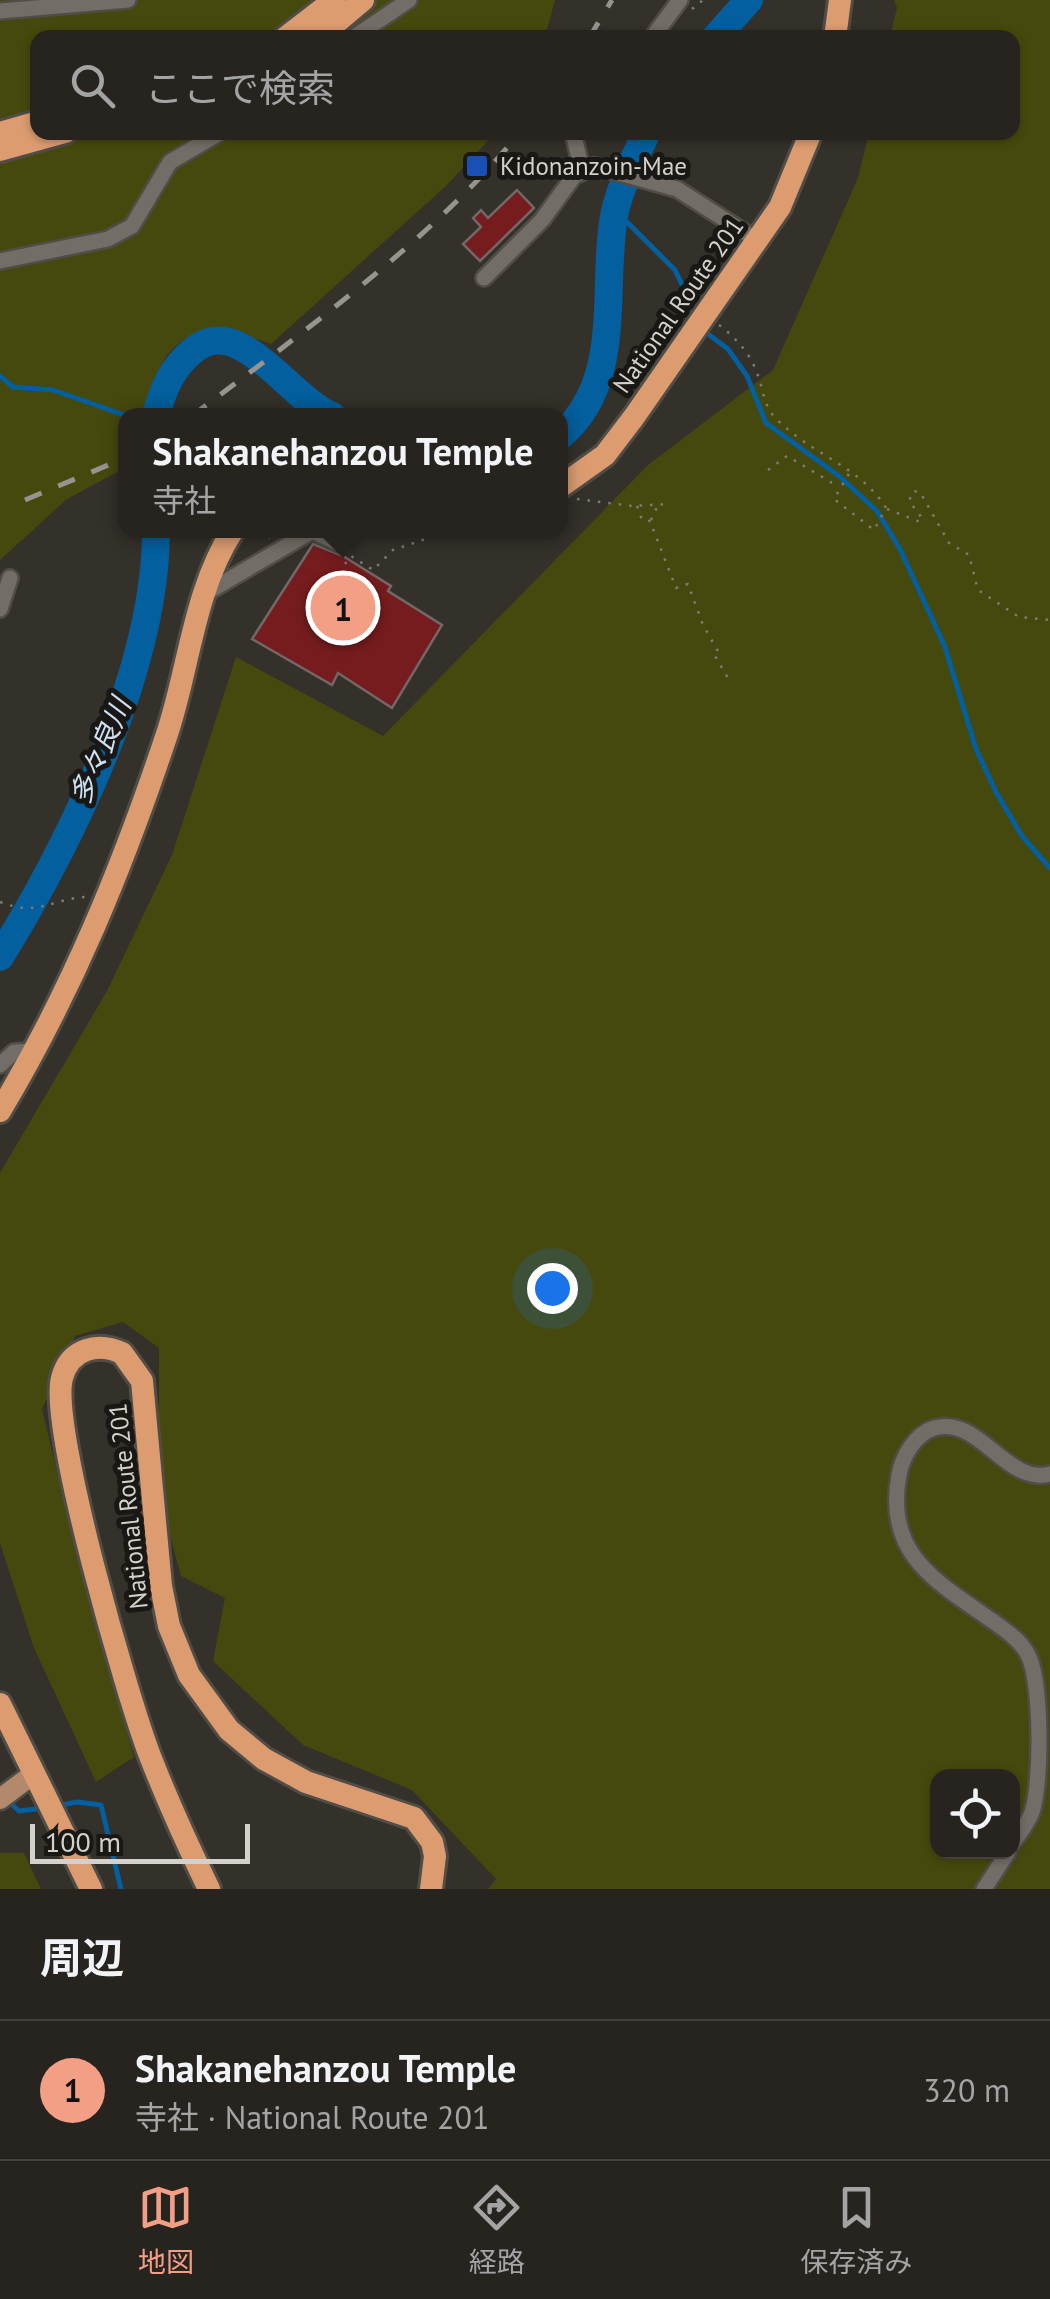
<!DOCTYPE html>
<html lang="ja">
<meta charset="utf-8">
<style>
:root{--surface:#272420;--page:#2f2c29;--text:#f1f3f6;--muted:#a4a4a5;--line:#43413e;--accent:#f39f85}
body{margin:0;font-family:"PT Sans","Noto Sans JP",sans-serif;background:var(--page);color:var(--text)}
.controls{position:absolute;right:30px;bottom:30px;display:grid;overflow:hidden;border-radius:20px;box-shadow:0 2px 8px #0004}
.controls button{width:90px;height:90px;display:grid;place-items:center;padding:0;border:0;border-bottom:2px solid var(--line);background:var(--surface);color:var(--text);font:50px sans-serif}
.scale{position:absolute;left:30px;bottom:25px;width:220px;box-sizing:border-box;padding-left:10px;border:5px solid #d4d1cd;border-top:0;font-size:28px;line-height:35px;white-space:nowrap;color:#d4d1cd;-webkit-text-stroke:8px #1a1815;paint-order:stroke}
.you{position:absolute;left:552px;top:1288px;width:35px;height:35px;margin:-25px;border:8px solid #fff;border-radius:50%;background:#1a73e8;box-shadow:0 0 0 15px #1a73e833}
.badge{display:grid;place-items:center;width:65px;height:65px;border-radius:50%;background:var(--accent);color:#111;font-size:32px;font-weight:700}
.pin{position:absolute;translate:-50% -50%;border:5px solid #fff;box-shadow:0 2px 10px #0006}
.popup{position:absolute;left:118px;top:408px;width:450px;height:130px;box-sizing:border-box;display:grid;place-content:center;border-radius:20px;background:var(--surface);filter:drop-shadow(0 2px 8px #0005);font-size:32px;white-space:nowrap;color:var(--muted)}
.popup b{font-size:38px;color:var(--text)}
.popup::after{content:'';position:absolute;left:50%;top:100%;margin-left:-20px;border:20px solid transparent;border-top-color:var(--surface)}
.list{margin:0;padding:0;list-style:none}
h2{display:flex;justify-content:space-between;align-items:center;height:130px;margin:0;padding:0 40px;font-size:42px}
h2 small{font-size:32px;font-weight:400;color:var(--muted)}
.list li{display:grid;grid-template-columns:65px 1fr auto;gap:30px;align-items:center;box-sizing:border-box;height:140px;padding:0 40px;border-top:2px solid var(--line)}
.list b{display:block;font-size:38px;white-space:nowrap}
.list p{margin:0;font-size:32px;white-space:nowrap;color:var(--muted)}
.list em{font-size:32px;font-style:normal;color:var(--muted)}
.icon{flex:none;width:55px;height:55px;fill:none;stroke:currentColor;stroke-width:2;stroke-linecap:round;stroke-linejoin:round}
.map{position:relative;flex:none;width:1050px;height:1889px;overflow:hidden}
.search{position:absolute;background:var(--surface);box-shadow:0 2px 8px #0004;left:30px;right:30px;top:30px;height:110px;display:flex;align-items:center;gap:25px;box-sizing:border-box;padding:0 35px;border-radius:20px;color:var(--muted);font-size:38px}
.sheet{height:270px;background:var(--surface)}
nav{display:flex;justify-content:space-around;align-items:center;box-sizing:border-box;height:140px;border-top:2px solid var(--line);background:var(--surface);font-size:28px;color:var(--muted)}
nav a{display:grid;justify-items:center;gap:5px}
nav .on{color:var(--accent)}
.map>svg:first-child{display:block}
.green{fill:#46490d;fill-rule:evenodd}
.lines{fill:none;stroke-linecap:round;stroke-linejoin:round}
.stream{stroke:#035f9d;stroke-width:5}
.river{stroke:#035f9d;stroke-width:28}
.building{fill:#771c1e;stroke:#726867;stroke-width:2.5}
.minor-casing{stroke:#504c46;stroke-width:20}
.major-casing{stroke:#504c46;stroke-width:25}
.highway-casing{stroke:#504c46;stroke-width:28}
.path{stroke:#7e7b76;stroke-width:2.5;stroke-dasharray:2.5 8;stroke-linecap:butt}
.minor{stroke:#726d66;stroke-width:15}
.major{stroke:#b2896c;stroke-width:20}
.highway{stroke:#dc9c70;stroke-width:22}
.rail{stroke:#97948f;stroke-width:5;stroke-dasharray:18 18;stroke-linecap:butt}
.transit-dot{fill:#1a4fb4;stroke:#1a1815;stroke-width:4}
.labels{text-anchor:middle;stroke-width:10;stroke-linejoin:round;paint-order:stroke}
.poi-label{font-size:25px;fill:#d4d1cd;stroke:#1a1815;text-anchor:start}
.street-label{font-size:25px;fill:#d4d1cd;stroke:#1a1815}
.water-label{font-size:28px;font-style:italic;fill:#cee0f1;stroke:#1a1815}
</style>
<div class="map">
<svg width="1050" height="1889" viewBox="0 0 1050 1889">
<rect width="100%" height="100%" fill="#34302a"/>
<!-- green -->
<g class="green">
<path d="M0,0H555L545,37L38,38V132L495,133L447,185L271,344C233,330 189,319 163,362C154,376 150,399 145,415L125,416V468L67,499L0,560Z"/>
<path d="M894,0H1050V1889H488L496,1879L412,1790L303,1745L213,1661L225,1598L181,1576L159,1495V1348L123,1322L75,1336L42,1409L82,1576L134,1757L96,1782L34,1648L0,1543V1173L107,991L172,855L236,657L383,736L648,465L773,370L858,178L869,133L1012,132V38L890,37L897,8ZM938,1776H1012V1852H938Z"/>
<path d="M0,1853H24L41,1889H0Z"/>
</g>
<g class="lines">
<!-- stream -->
<g class="stream">
<path d="M615,210L675,270L697,316"/>
<path d="M704,331L728,349L747,376L766,423L839,476L877,511L900,549L945,647L976,749L996,792L1022,836L1050,868"/>
<path d="M0,376L13,387L53,390L127,416"/>
<path d="M6,1799L19,1811L45,1808"/>
<path d="M56,1806L77,1802L101,1805L121,1889"/>
</g>
<!-- river -->
<g class="river">
<path d="M715,38L749,0"/>
<path d="M156,416C163,388 172,367 195,349C240,314 289,398 332,416"/>
<path d="M560,436C626,381 600,285 615,211C621,185 635,156 647,132"/>
<path d="M0,957C72,840 156,669 156,530"/>
</g>
</g>
<!-- building -->
<g class="building">
<path d="M517,190L534,208L480,261L463,244L481,227L473,218L481,210L488,218Z"/>
<path d="M313,544L343,556L391,586L388,591L442,625L392,708L338,673L332,685L252,639Z"/>
</g>
<g class="lines">
<!-- minor casing -->
<g class="minor-casing">
<g id="minor">
<path d="M0,11L128,0"/>
<path d="M353,38L409,0"/>
<path d="M652,38L680,0"/>
<path d="M573,132L582,171"/>
<path d="M0,261L108,239L132,226L170,162L221,132"/>
<path d="M484,278L542,220L574,176L594,166L677,189L758,241"/>
<path d="M206,593L312,531L342,545"/>
<path d="M0,609L10,578"/>
<path d="M0,1065L14,1052L36,1051"/>
<path d="M1012,1844C1019,1834 1028,1823 1032,1812C1042,1784 1042,1677 1027,1653C1019,1639 1006,1631 994,1622C937,1582 884,1555 899,1475C902,1457 915,1434 934,1428C980,1415 1005,1485 1050,1474"/>
<path d="M984,1889L1008,1852"/>
</g>
</g>
<!-- major casing -->
<g class="major-casing">
<path id="major" d="M0,1799L32,1775"/>
</g>
<!-- highway casing -->
<g class="highway-casing">
<g id="highway">
<path d="M285,38L334,0"/>
<path d="M318,38L363,0"/>
<path d="M835,38L840,0"/>
<path d="M0,133L38,122"/>
<path d="M0,150L65,132"/>
<path d="M560,487L605,455L634,417L780,207L811,132"/>
<path d="M0,1111C72,991 123,866 167,734C189,668 194,590 233,530"/>
<path d="M0,1704L91,1889"/>
<path d="M209,1889C188,1846 168,1802 150,1756C128,1699 49,1427 62,1378C70,1348 98,1342 122,1353L142,1381L161,1586L169,1626L189,1675L229,1730L264,1759L306,1782L414,1818L432,1842L435,1856L431,1889"/>
</g>
</g>
<!-- path -->
<g class="path">
<path d="M692,9L703,0"/>
<path d="M719,325C735,337 750,353 757,373C763,387 763,403 773,415C806,453 860,465 886,508L874,530L834,499L850,472"/>
<path d="M768,470L787,456L839,487"/>
<path d="M577,499L632,506L668,504"/>
<path d="M637,506L642,520L650,521L676,588L688,584L703,625L719,653L715,656L728,678"/>
<path d="M887,509L920,522L922,518L909,501L913,491L920,492L949,543L969,555L978,590L1019,617L1050,620"/>
<path d="M651,520L658,505"/>
<path d="M260,530L270,538"/>
<path d="M345,564L351,556L373,570L393,550L452,530"/>
<path d="M0,902C38,917 52,899 85,897"/>
</g>
<!-- minor -->
<use href="#minor" class="minor"/>
<!-- major -->
<use href="#major" class="major"/>
<!-- highway -->
<use href="#highway" class="highway"/>
<!-- rail -->
<g class="rail">
<path d="M589,38L612,0"/>
<path d="M192,416C299,335 437,236 520,132"/>
<path d="M25,500L125,458"/>
</g>
</g>
<!-- markers -->
<rect class="transit-dot" x="465" y="154" width="24" height="24" rx="5"/>
<g class="labels">
<!-- poi labels -->
<g class="poi-label">
<text x="500" y="175">Kidonanzoin-Mae</text>
</g>
<!-- street labels -->
<g class="street-label">
<text transform="translate(678 305) rotate(-55)" y="9">National Route 201</text>
<text transform="translate(128 1506) rotate(-96)" y="9">National Route 201</text>
</g>
<!-- water labels -->
<g class="water-label">
<text transform="translate(100 751) rotate(-67)" y="10">多々良川</text>
</g>
</g>
</svg>
<div class="controls">
<button><svg class="icon" aria-label="locate" viewBox="0 0 24 24"><circle cx="12" cy="12" r="6"/><path d="M12 2v4M12 18v4M2 12h4M18 12h4"/></svg></button>
</div>
<div class="scale">100 m</div>
<div class="you"></div>
<div class="pin badge" style="left:343px;top:608px">1</div>
<div class="popup"><b>Shakanehanzou Temple</b>寺社</div>
<div class="search"><svg class="icon" aria-label="search" viewBox="0 0 24 24"><circle cx="10" cy="10" r="6"/><path d="M15 15l6 6"/></svg>ここで検索</div>
</div>
<section class="sheet">
<h2>周辺<small></small></h2>
<ul class="list">
<li><span class="badge">1</span><div><b>Shakanehanzou Temple</b><p>寺社 · National Route 201</p></div><em>320 m</em></li>
</ul>
</section>
<nav>
<a class="on"><svg class="icon" aria-label="map" viewBox="0 0 24 24"><path d="M3 6l6-2 6 2 6-2v14l-6 2-6-2-6 2zM9 4v14M15 6v14"/></svg>地図</a>
<a><svg class="icon" aria-label="directions" viewBox="0 0 24 24"><path d="M12 3l9 9-9 9-9-9zM9 14v-3h6M13 9l2 2-2 2"/></svg>経路</a>
<a><svg class="icon" aria-label="saved" viewBox="0 0 24 24"><path d="M7 4h10v16l-5-4-5 4z"/></svg>保存済み</a>
</nav>
